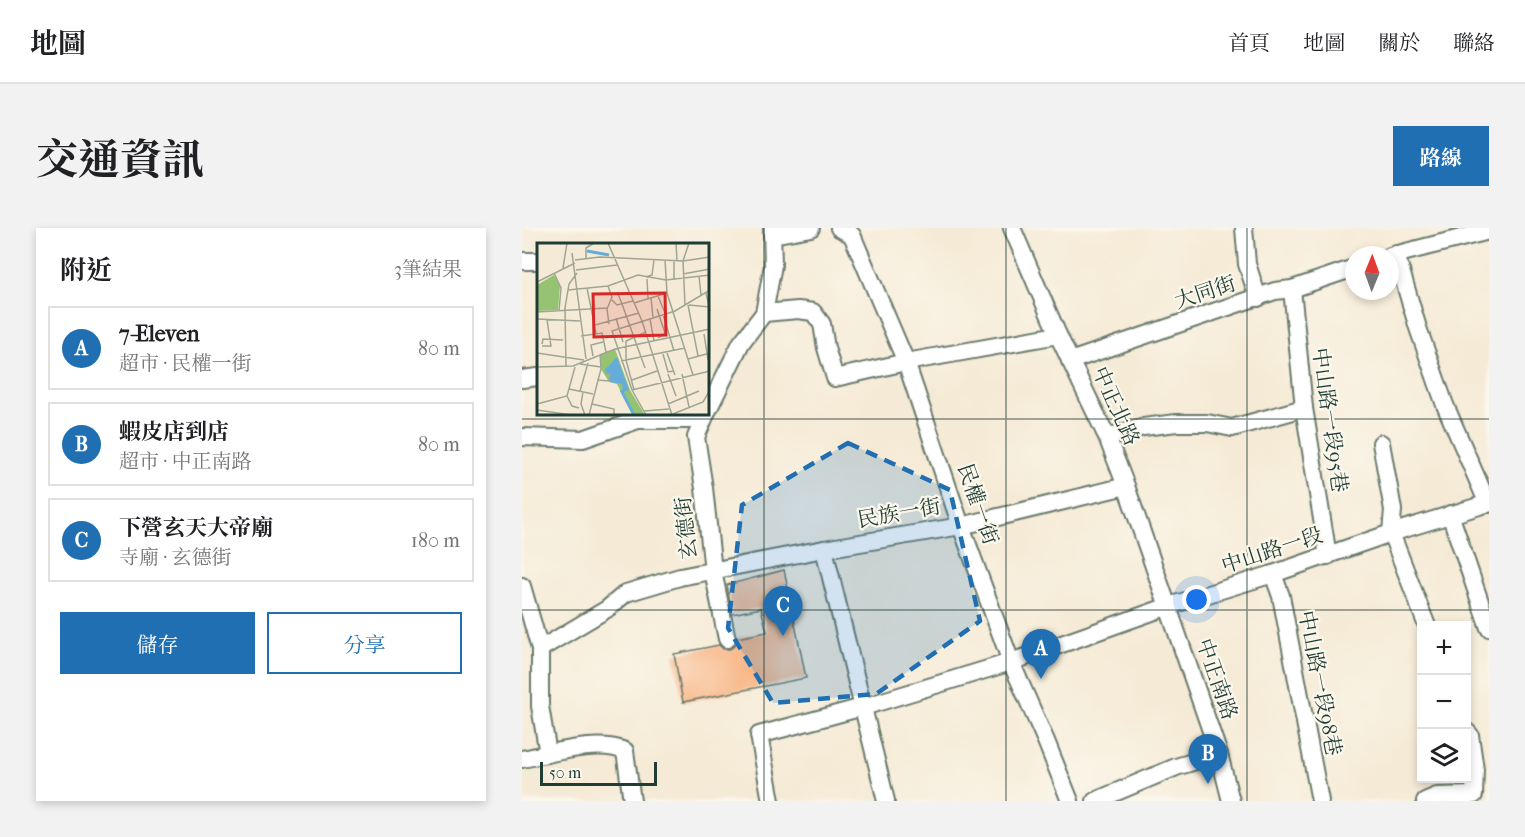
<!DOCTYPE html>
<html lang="zh-TW">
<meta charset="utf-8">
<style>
:root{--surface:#fff;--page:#f2f2f2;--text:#202124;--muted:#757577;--line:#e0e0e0;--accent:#1f6fb2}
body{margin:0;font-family:"IM FELL French Canon","Noto Serif TC",serif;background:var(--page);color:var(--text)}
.controls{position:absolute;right:18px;bottom:18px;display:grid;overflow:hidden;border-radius:0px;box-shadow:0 3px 9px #0003}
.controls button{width:54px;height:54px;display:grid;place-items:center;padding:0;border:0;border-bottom:2px solid var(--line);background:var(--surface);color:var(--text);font:30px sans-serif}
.compass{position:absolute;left:823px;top:18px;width:54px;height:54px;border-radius:50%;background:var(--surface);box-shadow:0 3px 9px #0003;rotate:1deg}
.scale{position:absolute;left:18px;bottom:15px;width:117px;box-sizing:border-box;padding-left:6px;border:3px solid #1f3d34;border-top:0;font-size:16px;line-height:21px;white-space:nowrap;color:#1f3d34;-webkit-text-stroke:4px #fbf7ec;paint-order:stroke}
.you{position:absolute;left:675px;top:372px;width:21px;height:21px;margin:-15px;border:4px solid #fff;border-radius:50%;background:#1a73e8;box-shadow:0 0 0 9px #1a73e833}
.badge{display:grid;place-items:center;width:39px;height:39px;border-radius:50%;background:var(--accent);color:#fff;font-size:20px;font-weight:700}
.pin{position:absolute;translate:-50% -50px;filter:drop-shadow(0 2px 3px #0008)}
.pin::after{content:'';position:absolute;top:32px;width:21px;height:18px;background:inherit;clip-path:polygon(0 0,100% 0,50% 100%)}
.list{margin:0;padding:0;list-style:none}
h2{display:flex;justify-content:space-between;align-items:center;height:78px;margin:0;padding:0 24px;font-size:26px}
h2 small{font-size:20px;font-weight:400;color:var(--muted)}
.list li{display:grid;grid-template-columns:39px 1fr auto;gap:18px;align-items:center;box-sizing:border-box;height:84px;margin:0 12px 12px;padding:0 12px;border:2px solid var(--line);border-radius:0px}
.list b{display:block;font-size:22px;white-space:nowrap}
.list p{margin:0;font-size:20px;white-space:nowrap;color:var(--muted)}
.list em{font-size:20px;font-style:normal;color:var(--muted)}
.actions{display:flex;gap:12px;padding:18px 24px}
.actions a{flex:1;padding:14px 0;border:2px solid var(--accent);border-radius:0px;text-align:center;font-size:21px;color:var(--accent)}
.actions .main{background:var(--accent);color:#fff}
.icon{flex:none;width:33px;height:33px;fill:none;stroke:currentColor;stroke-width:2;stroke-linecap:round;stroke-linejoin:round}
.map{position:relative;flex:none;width:967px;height:573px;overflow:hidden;border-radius:0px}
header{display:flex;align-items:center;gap:36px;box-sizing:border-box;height:84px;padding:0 30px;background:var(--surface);border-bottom:2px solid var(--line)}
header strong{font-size:28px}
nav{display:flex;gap:33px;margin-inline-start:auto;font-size:21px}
.intro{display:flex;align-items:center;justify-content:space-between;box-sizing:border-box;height:144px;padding:0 36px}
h1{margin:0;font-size:42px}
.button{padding:15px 27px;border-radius:0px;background:var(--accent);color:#fff;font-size:21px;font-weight:700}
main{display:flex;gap:36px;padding:0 36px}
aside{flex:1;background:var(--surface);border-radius:0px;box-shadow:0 3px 9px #0003}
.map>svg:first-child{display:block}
.building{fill:#f8b382}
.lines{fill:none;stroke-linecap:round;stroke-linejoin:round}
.minor-casing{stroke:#6a7a6c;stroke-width:20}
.minor{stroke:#fff;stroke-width:16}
.marked{fill:#1f6fb2;fill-opacity:0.2;stroke:#1f6fb2;stroke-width:4.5;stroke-dasharray:12 8;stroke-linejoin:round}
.grid{fill:none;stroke:#1f3d34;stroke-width:1.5;stroke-opacity:0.55}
.labels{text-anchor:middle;stroke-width:4.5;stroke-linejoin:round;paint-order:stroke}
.street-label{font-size:21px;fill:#1f3d34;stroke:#fbf7ec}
.inset-river{fill:none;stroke:#64addb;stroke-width:3}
.inset-road{fill:none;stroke:#9fa595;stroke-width:1.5}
.view{fill:#d62828;fill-opacity:0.15;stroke:#d62828;stroke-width:3}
.inset-edge{fill:none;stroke:#1f3d34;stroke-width:3}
</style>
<header>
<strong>地圖</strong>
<nav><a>首頁</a><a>地圖</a><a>關於</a><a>聯絡</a></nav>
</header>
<div class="intro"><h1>交通資訊</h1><a class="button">路線</a></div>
<main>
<aside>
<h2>附近<small>3筆結果</small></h2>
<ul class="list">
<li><span class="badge">A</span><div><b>7-Eleven</b><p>超市 · 民權一街</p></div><em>80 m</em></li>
<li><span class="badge">B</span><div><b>蝦皮店到店</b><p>超市 · 中正南路</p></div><em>80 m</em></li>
<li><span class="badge">C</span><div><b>下營玄天大帝廟</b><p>寺廟 · 玄德街</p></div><em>180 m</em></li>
</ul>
<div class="actions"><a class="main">儲存</a><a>分享</a></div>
</aside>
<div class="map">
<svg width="967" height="573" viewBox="0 0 967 573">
<rect width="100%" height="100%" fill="#fbf7ec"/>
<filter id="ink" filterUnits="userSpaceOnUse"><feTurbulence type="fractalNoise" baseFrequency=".0167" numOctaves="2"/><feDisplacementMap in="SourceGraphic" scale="12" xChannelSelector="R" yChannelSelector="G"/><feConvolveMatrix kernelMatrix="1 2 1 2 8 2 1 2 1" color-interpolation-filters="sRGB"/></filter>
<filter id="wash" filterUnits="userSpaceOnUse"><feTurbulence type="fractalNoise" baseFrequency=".008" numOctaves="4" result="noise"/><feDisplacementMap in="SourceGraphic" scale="24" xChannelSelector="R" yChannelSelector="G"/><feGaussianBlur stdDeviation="1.35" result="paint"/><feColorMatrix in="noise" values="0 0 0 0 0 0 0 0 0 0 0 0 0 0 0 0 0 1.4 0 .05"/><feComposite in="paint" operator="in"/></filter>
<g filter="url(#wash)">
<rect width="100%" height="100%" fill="#f5ead5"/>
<g id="blocks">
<!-- building -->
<path class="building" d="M262,342L284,450L161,474L152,426L197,417L201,421H208L212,418L215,410L245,404L239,380L210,386L205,357Z"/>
</g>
</g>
<g filter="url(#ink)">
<use href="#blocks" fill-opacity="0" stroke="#6a7a6c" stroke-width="1.5"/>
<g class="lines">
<!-- minor casing -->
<g class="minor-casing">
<g id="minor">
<path d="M317,0L330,7L384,134L439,298L489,434L524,513L548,573"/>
<path d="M490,0L536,107L585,209L604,258L697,526L709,573"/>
<path d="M722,0L725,36L736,70"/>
<path d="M250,7L289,0"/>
<path d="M874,26L896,100L923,177L966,276"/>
<path d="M868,28L967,3"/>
<path d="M0,33H16"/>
<path d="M770,61L782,180L806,328"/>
<path d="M242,85L276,82L291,84L300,96L304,120L313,150L384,134L536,107"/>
<path d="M548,133L753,63L770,61L832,40"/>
<path d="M0,151L16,149"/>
<path d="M186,182L219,115L242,85L251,37L250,0"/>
<path d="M184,186L174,209L182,260L191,343L205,411"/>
<path d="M0,209L61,211L116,192H173L180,195"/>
<path d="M585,209L621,199L655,195H685L710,200L782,180"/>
<path d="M859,215L871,282L869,305L905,398"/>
<path d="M928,286L967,400"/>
<path d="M302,321L364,573"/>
<path d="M751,346L759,368L798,573"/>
<path d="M0,358L18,421V478L26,526"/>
<path d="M18,421L85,381L104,365L158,349L302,321L439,298L604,258"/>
<path d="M0,531C28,526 76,511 103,523L110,573"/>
<path d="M249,573L237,507L341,479L489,434L647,378L751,346L869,305L967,275"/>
<path d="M573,573L654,539L697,526"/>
<path d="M903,573L915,568L952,567L953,542L948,507L944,503"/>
</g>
</g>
<!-- minor -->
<use href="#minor" class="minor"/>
</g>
</g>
<!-- marked area -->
<path class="marked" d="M326,215L428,262L458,393L354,466L251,475L206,400L220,277Z"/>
<!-- grid -->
<path class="grid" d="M242,0V573M484,0V573M725,0V573M0,191H967M0,382H967"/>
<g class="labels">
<!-- street labels -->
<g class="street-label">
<text transform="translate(683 64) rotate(-18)" y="7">大同街</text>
<text transform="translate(594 178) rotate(66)" y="7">中正北路</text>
<text transform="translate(808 192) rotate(82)" y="7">中山路一段95巷</text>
<text transform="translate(456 276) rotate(71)" y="7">民權一街</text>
<text transform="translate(377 285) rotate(-10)" y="7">民族一街</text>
<text transform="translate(164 300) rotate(-96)" y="7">玄德街</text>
<text transform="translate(750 322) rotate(-18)" y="7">中山路一段</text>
<text transform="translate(695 451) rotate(71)" y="7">中正南路</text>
<text transform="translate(798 455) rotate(79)" y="7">中山路一段98巷</text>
</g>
</g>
<!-- overview -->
<g transform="translate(15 15)">
<rect width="172" height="172" fill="#f5ead5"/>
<path d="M17,32L23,43L21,67L0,68V42ZM78,106L93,147L108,172H96L80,141L72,139L64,126L63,111Z" fill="#95c372"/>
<path d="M80,114L92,147L86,149L85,141L73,139V131L67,128Z" fill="#64addb"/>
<path class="inset-river" d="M50,8L72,12M84,147L97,172"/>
<path class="inset-road" d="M71,0L105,78L135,172M139,0L140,18M35,10L49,116M49,15V5L57,0M38,17L63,14L146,18L173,14M128,17L130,50L156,132M137,18V37M26,25L30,0M39,27L80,22M17,30L24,45L22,68M146,31L173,26M162,33L164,52M109,34L115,32L117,17M110,36L111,55M0,39L38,20M71,43L75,54L70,66L72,81M50,45L59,90M31,47L71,43L101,32L129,37L173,32M169,50L173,68M75,51H81L85,61L108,125M121,53L128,70M114,55L116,74M75,57L80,62L96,58M97,60L130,50M148,62L146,18L152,0M151,62L161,113M152,62L173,64M120,66L128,90L121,95M0,69L70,65M126,71L137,108M79,75L86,99M0,76L43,78M113,76L117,98M58,82L102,70M167,91L171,117M44,93L65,90L69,109M5,101L6,96L26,97M5,103H14L10,77M0,110L47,117M130,110L138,132M126,111L131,129L137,128M56,113L54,102L66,99M151,116L173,110M84,118L148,105M43,121L64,124M0,124L36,123L78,106L173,86M29,124L28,65L32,41L40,30M131,131L139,153M145,131L152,164M60,137L72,138L73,131L68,130M95,137L120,128M32,146L56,151M95,147L173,128M97,147L89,117V98L109,89M43,148L51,120M46,149L44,161L48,172M30,153L35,163L42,165M0,161L30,153L38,124M55,161L77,166V172M131,161L162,148M0,167L34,172M107,168L132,166M136,171L166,159L173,147M52,172L64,126L63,111M109,172L95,147L75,88L138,68L173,47"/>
<path class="view" d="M128,50L129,92L57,94L56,51Z"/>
<rect width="172" height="172" class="inset-edge"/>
</g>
</svg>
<div class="controls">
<button>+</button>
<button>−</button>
<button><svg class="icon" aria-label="layers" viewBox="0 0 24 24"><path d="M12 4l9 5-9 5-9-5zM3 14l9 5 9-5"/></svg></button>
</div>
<svg class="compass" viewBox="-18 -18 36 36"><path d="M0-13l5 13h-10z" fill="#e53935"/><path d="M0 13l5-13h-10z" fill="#757577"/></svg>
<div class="scale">50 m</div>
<div class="you"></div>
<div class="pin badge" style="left:519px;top:451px">A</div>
<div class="pin badge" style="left:686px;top:556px">B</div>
<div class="pin badge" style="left:261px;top:408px">C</div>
</div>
</main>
